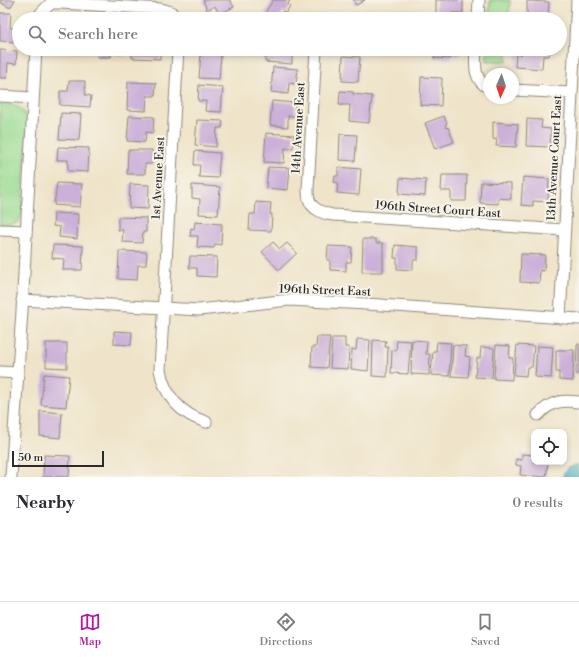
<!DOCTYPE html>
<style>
:root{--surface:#fff;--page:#f7f7f7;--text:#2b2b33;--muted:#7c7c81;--line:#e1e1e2;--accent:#b5179e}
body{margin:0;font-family:"Libre Bodoni",serif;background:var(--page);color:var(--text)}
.controls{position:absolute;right:12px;bottom:12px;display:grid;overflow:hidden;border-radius:8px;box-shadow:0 2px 6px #0003}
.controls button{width:36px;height:36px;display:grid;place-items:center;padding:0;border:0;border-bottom:1px solid var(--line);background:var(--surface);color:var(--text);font:20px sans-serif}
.compass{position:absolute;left:483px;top:68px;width:36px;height:36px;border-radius:50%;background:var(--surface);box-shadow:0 2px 6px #0003;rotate:183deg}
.scale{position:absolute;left:12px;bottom:10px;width:92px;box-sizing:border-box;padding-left:4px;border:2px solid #2b2b2b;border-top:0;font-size:11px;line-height:14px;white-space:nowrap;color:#2b2b2b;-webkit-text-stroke:3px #f7f3e8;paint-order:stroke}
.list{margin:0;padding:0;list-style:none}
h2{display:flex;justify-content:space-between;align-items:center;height:52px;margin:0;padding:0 16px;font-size:17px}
h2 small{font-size:13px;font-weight:400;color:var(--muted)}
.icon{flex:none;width:22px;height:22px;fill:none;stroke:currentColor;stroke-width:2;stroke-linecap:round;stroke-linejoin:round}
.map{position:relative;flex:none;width:579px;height:477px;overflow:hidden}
.search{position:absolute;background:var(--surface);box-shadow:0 2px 6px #0003;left:12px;right:12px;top:12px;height:44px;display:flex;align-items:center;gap:10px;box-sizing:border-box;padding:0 14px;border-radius:22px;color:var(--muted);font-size:15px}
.sheet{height:124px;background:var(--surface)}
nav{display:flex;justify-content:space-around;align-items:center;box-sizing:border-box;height:56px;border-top:1px solid var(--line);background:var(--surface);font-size:11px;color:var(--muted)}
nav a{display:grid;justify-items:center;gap:2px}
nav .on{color:var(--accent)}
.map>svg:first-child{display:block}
.green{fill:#9adb92;stroke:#62835e}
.water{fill:#42afbe;stroke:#366d74}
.building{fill:#ccb0d9}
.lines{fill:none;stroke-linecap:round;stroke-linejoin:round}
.minor-casing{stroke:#8d887a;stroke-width:13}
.minor{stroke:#fff;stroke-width:11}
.labels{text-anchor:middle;stroke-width:4;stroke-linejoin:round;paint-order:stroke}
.street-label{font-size:12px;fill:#2b2b2b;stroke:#f7f3e8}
</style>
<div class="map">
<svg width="579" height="477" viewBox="0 0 579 477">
<rect width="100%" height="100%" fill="#f7f3e8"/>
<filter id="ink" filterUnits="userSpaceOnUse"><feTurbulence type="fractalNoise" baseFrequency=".025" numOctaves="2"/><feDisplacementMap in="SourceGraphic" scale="8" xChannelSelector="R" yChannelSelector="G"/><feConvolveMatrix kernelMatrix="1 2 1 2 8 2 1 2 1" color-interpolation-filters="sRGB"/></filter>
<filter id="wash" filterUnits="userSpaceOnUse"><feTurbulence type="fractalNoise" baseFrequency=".012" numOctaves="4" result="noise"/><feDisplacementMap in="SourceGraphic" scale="16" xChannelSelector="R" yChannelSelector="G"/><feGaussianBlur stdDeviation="0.9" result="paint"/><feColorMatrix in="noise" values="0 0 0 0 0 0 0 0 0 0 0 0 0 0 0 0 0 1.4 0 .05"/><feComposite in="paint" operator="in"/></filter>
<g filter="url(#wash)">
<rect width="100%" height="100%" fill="#efe4c9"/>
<!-- green -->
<g class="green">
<path d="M490,0H510L509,19H489Z"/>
<path d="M487,49H507V61H486Z"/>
<path d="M0,104C16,105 21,105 28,120L22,214L19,222L11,225L0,224Z"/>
</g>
<!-- water -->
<path class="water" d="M575,465H579V477H562L567,468Z"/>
<g id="blocks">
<!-- building -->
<g class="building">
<path d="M0,0H15L10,8L0,2Z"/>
<path d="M203,0H230L234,7L219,14L215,6L207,10Z"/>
<path d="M273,0H290L288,4L290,6L286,13L283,11L278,19H274L265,13Z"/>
<path d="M353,0H365L356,5Z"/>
<path d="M436,0H463V13H452V15H436Z"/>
<path d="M527,1L549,2L548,19L527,18Z"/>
<path d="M0,13H11L10,28H18L17,42L0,41Z"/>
<path d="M62,49H85V52L62,51Z"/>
<path d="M97,49H123V54L111,53V57H97Z"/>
<path d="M132,49H160V59L132,58Z"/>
<path d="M265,49H292V64L265,62Z"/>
<path d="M434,49H460V56H451V59L434,58Z"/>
<path d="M522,49H550L549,56H543L542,69L515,67L516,54L521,55Z"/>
<path d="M0,50L17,51L16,64L8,63L7,78H0Z"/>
<path d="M201,53L221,55L219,79L199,78Z"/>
<path d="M343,56L360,57L358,82L342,81Z"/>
<path d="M273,67L298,69L296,84L289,83L288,94L271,92Z"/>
<path d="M421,77L442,78L441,106L420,105Z"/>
<path d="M69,81H85V95L91,96L90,107L60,105V91H68Z"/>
<path d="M128,82L156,83L155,96H147L146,111L127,110Z"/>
<path d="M199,85L223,87L221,112L205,111L206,101H198Z"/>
<path d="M340,91L353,92V94L372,96L369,123L349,121L350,105H339Z"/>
<path d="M272,101L295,103V116H288V127L270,125Z"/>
<path d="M61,113L81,114L79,140L59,139Z"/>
<path d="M129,116L154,117L153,133L146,132L145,142L127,141Z"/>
<path d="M444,116L447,124L445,125L446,128L448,127L454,142L435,149L425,123Z"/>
<path d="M527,119L542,120L541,128L551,129L550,147L526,146Z"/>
<path d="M197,120L223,121L222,128H217L216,147L195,145Z"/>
<path d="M493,122L518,124L516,147L496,146L497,140L493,139Z"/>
<path d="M266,133L294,135L293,148H285L284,163L264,162Z"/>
<path d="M340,134L357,135L355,161L339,160Z"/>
<path d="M58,147L89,148L88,172L68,171V160H57Z"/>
<path d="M128,150H152V164H145V174H127Z"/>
<path d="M195,151L220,153L218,178L199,177L200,165H194Z"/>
<path d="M268,167L290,168L288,190L266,188Z"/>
<path d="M338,167L361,169L359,195L337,193L338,183L334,182L335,176H338Z"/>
<path d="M442,175H467L466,201H451V191H441Z"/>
<path d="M523,177L549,179L548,202L533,201V206L521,205Z"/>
<path d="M400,178L426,180L425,196L399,194Z"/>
<path d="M481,182L511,183V199L498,198V204L480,203Z"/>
<path d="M57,183L82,184L80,207L54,205Z"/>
<path d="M130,184L149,185L148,209L129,208Z"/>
<path d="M192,185L220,187L218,215L199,214L200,199L192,198Z"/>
<path d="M256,202L271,203L270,214H272L271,231L249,230L250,214H255Z"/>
<path d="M54,213L78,214L77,239L59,237L60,227L53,226Z"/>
<path d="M118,217L146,218V232H143L142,243L122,242L123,230H118Z"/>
<path d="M195,222L222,224L221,245L215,244L214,248L197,247L198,236H190L191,228L194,229Z"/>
<path d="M363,239H376V243H383V272H362Z"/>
<path d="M273,242L280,249L287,243L297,253L279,270L262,252Z"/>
<path d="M53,245L83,246L82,270H63L64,259L52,258Z"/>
<path d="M395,245L418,247V260H413V270L397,269V258H394Z"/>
<path d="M328,246L352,247L351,262H346V271L330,270V260H327Z"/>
<path d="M119,251L147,252L146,265H138L137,280L118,279Z"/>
<path d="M521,254L545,255L544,271L540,270L539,283L520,282Z"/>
<path d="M190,256L217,257L216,277L197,276V268H189Z"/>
<path d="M114,331L132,332L131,345L114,344Z"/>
<path d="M317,337H330L327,368L311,367L312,347H316Z"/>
<path d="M332,338H345V347H349L348,369L330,368Z"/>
<path d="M357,339L370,340L368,371L351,369L352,349L356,350Z"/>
<path d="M373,340L386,341L385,347H388L387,377L372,376Z"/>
<path d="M397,340L411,341L408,374L391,373L392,350H396Z"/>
<path d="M412,340L427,341L426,354H430L429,375L411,374Z"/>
<path d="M437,342L451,343L449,376L431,375L433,351H436Z"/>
<path d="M46,343H67V368L46,367Z"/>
<path d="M577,344H579V374H576Z"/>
<path d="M453,345L466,346L465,356L470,357L468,377L451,376Z"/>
<path d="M496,345L510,346L509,358H513L512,380L494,379Z"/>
<path d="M517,345L534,346L532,367H527L526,376L514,375Z"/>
<path d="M537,346L553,347L551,378L535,377Z"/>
<path d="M481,347L494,348L492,378L475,377L477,358H480Z"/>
<path d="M556,350H574L573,381L559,380V372H556Z"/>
<path d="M44,374L69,376L66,407L41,405Z"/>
<path d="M40,411L62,413L60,438L40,436Z"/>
<path d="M522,454L534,455V462H548L546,477L520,475L521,466L516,465V459L522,460Z"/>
<path d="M44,455L70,456L69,477H43Z"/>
</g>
</g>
</g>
<g filter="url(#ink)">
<use href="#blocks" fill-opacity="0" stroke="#8d887a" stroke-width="1"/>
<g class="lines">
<!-- minor casing -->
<g class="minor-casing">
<g id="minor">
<path d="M38,19L41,13L51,3H61L161,9L171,12L177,19"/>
<path d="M478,19L479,0"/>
<path d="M178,49L160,370C165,397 181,414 206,422"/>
<path d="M316,49L308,189C308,192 308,196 309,199C311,209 324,214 333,215L564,230"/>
<path d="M476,49C475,64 473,80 489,88"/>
<path d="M513,90L571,93"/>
<path d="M0,96L33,98"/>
<path d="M0,230L25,231"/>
<path d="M22,300L199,310L289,300L367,304L579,319"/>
<path d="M560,318L577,0"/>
<path d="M0,372L18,373"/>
<path d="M538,415C551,401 561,400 579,402"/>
<path d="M11,477L22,311L36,49"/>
</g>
</g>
<!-- minor -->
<use href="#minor" class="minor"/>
</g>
</g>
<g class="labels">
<!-- street labels -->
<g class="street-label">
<text transform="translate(298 128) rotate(-87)" y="4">14th Avenue East</text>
<text transform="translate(554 158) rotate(-87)" y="4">13th Avenue Court East</text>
<text transform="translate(158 178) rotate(-87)" y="4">1st Avenue East</text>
<text transform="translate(438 209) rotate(4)" y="4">196th Street Court East</text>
<text transform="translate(325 290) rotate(2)" y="4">196th Street East</text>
</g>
</g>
</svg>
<div class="controls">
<button><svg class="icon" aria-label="locate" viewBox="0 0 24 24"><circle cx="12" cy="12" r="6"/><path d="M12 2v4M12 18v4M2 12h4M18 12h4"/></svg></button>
</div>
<svg class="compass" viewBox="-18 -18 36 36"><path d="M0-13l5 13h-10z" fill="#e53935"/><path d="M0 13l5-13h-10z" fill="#7c7c81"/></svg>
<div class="scale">50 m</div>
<div class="search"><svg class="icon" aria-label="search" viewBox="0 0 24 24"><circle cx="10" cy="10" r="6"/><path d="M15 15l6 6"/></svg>Search here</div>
</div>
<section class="sheet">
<h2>Nearby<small>0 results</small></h2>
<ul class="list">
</ul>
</section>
<nav>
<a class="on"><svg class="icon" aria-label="map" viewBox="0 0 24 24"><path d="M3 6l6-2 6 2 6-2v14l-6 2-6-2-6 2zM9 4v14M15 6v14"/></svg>Map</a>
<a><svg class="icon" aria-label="directions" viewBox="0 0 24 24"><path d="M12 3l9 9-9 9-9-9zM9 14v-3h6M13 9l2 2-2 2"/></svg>Directions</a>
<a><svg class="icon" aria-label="saved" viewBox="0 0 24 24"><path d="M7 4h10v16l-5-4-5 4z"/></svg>Saved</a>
</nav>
